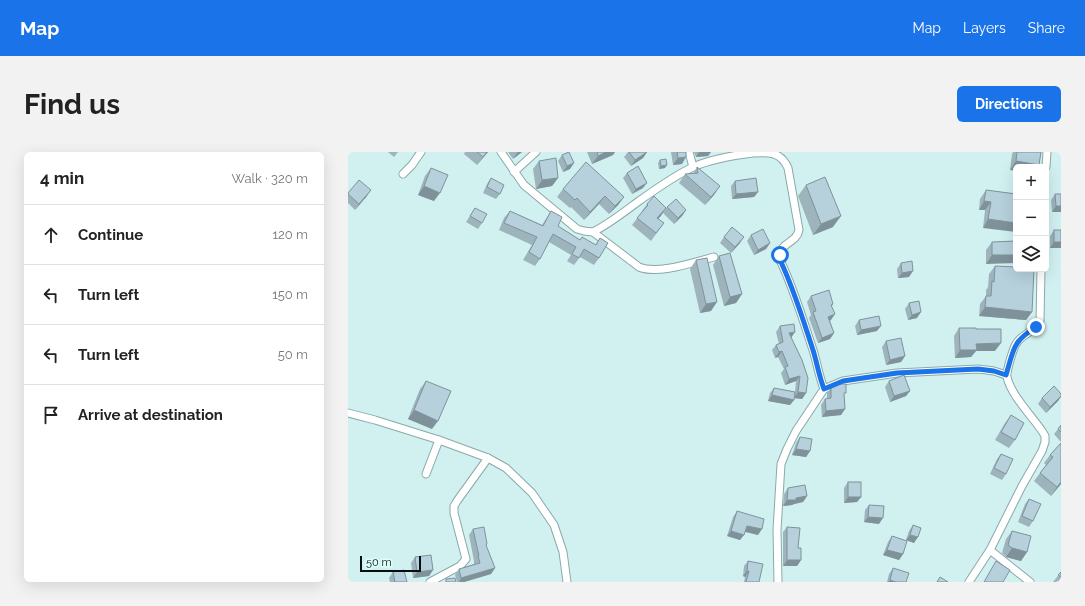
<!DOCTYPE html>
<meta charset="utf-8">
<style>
:root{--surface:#fff;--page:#f2f2f2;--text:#222;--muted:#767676;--line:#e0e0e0;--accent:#1a73e8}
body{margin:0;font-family:Raleway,sans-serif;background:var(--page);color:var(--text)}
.controls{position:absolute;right:12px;top:12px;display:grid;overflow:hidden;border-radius:6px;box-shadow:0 4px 16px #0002}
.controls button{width:36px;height:36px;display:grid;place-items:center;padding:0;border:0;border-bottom:1px solid var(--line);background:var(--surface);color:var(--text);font:20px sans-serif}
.scale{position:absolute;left:12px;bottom:10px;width:61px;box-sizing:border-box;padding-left:4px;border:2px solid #050f0f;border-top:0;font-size:11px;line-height:14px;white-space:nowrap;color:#050f0f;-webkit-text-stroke:3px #defefd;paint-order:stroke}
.stop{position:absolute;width:12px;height:12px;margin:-9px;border:3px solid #1a73e8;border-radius:50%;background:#fff}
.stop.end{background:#1a73e8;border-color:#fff;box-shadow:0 1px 4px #0008}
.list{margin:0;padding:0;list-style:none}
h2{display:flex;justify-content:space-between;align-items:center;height:52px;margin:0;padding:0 16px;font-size:17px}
h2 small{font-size:13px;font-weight:400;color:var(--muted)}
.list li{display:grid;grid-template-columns:26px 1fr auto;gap:12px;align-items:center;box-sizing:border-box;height:60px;padding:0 16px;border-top:1px solid var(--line)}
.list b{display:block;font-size:15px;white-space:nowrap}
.list em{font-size:13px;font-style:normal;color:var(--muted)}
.icon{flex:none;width:22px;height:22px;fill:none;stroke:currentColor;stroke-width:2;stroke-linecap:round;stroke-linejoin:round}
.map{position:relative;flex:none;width:713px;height:430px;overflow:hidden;border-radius:6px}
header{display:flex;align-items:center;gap:24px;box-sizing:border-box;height:56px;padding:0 20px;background:var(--accent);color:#fff}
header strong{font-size:19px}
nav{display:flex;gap:22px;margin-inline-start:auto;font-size:14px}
.intro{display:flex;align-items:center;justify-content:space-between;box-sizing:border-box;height:96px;padding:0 24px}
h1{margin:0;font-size:28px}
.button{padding:10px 18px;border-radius:6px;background:var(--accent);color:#fff;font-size:14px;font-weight:700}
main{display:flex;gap:24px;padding:0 24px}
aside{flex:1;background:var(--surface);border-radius:6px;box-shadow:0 4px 16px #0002}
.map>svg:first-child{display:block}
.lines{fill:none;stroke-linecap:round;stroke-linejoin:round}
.minor-casing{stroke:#8ba9a8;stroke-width:9}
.minor{stroke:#fff;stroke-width:7}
.wall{fill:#9db4bd}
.shaded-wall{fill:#7f929a}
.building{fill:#b6d1dc;stroke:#7f929a}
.route{stroke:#1a73e8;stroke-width:5}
</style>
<header>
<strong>Map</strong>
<nav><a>Map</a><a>Layers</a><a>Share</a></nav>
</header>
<div class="intro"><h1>Find us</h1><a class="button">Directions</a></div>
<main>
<aside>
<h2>4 min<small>Walk · 320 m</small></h2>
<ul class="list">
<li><svg class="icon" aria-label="ahead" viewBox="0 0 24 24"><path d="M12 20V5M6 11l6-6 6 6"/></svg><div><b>Continue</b></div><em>120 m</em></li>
<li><svg class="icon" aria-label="left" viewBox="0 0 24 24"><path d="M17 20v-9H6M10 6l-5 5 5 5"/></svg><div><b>Turn left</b></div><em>150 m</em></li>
<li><svg class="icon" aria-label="left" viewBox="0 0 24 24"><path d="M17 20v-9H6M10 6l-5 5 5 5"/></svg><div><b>Turn left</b></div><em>50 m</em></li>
<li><svg class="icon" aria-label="arrive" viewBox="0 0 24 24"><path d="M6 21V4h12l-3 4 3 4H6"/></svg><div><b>Arrive at destination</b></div></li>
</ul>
</aside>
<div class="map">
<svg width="713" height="430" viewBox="0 0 713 430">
<rect width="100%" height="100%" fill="#d1f1f0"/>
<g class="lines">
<!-- minor casing -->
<g class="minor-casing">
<g id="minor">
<path d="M153,0L176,33L229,77L236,79L245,80C261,72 276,60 291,49C308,37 326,24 345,15C361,8 388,3 405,1C422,0 433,0 440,16L451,78C448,93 430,89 432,108C446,137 455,168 465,198C469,211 471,224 476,237"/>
<path d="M341,0L345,15"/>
<path d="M698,15L699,0"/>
<path d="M166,20L188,0"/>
<path d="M55,22L64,13L73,0"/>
<path d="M245,80L291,115C310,123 346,110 366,105"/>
<path d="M0,261L27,268L91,288L140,306L158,316L184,341L206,373L215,400L219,430"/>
<path d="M78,322L91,288"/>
<path d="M642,398L682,430"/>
<path d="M82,430L112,414L118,407L106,361V354L109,349L140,306"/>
<path d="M430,430L429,378L433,312L439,297L448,279L476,237L495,229L549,221L630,217L646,219L658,223"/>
<path d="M621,430L642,398L674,334L694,299L697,290V284L694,279C683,263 663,243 659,225C658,220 665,197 668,192C673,182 687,180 692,169L693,117"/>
</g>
</g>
<!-- minor -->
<use href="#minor" class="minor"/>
</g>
<!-- wall -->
<g class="wall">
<path d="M40,0H50L46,5Z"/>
<path d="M117,0H140L129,13L116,2Z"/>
<path d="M160,0H174L165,7Z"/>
<path d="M239,0H267L265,3L244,12Z"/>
<path d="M280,0H299L295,6L283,14L276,5Z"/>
<path d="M323,0H338L334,12L325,13Z"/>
<path d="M346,0H363L360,4L348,5Z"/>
<path d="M665,0H693L691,13L689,15H668L662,18L664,2Z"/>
<path d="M214,3L222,17L215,20L210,9Z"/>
<path d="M312,8L317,16L311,17L310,11Z"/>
<path d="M191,9L210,26L204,34L188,37L185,17Z"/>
<path d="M349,15L366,43L357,53L331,31L337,22H345Z"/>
<path d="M83,16L86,49L70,43L77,24Z"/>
<path d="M279,21L295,36L284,42L275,26Z"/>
<path d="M143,26L152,42L148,47L135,41L139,32Z"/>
<path d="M387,29L410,40L406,45L384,47L383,34Z"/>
<path d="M458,33L485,75L465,83L450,44Z"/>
<path d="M215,37L276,45L270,53L261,62L251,52L236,68L223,55L222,56L209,45Z"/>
<path d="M638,38L668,42L635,76L637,58H631L632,47Z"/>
<path d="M0,41L19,44L7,58L0,51Z"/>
<path d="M707,42H713V60H704L703,48Z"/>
<path d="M299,52L318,56L310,67L316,71L303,89L284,73L294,60V59Z"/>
<path d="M319,55L338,58L334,64L326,72L315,61Z"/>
<path d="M127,56L134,71L130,77L118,70Z"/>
<path d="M162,59L194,73L203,59L210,74L232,88L247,93L252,86L251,106L246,113L232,105L226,113L219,109L223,103L201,90L192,107L187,114L175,108L184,93L151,78L156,66Z"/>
<path d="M706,78H713V96H702V84Z"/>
<path d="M403,83L422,91L418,97L406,103L399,89Z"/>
<path d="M376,85L392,91L383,101L372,91Z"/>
<path d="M668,89L638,112V98L644,90Z"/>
<path d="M371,104L394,142L388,151L376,154L365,113Z"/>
<path d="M348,108L363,159L352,161L342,117Z"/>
<path d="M553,111L561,125L550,126L549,117Z"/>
<path d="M647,114L684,160L678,168L631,164L632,152L638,144V138L640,135L641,122Z"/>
<path d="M463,144L485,152L484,154L483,168L482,169L486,181L482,187L470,191L461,166L463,163L459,150Z"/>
<path d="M561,151L569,166L560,168L557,157Z"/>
<path d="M511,168L529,179L509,183L507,174Z"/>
<path d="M432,174L443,185L458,241L454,247L446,246L447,241L446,248L442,253L420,249L422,241L426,236L447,240L448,229L437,233L433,221L436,217L430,205L427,206L424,198L428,193L431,192L428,180Z"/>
<path d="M611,176L628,177L647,199H628L623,205L607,206L606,184Z"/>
<path d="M538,189L557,204L553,210L538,213L534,195Z"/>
<path d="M78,229L84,277L60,267L72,237Z"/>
<path d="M541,229L562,239L558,244L542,250L537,235Z"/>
<path d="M483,235L496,244L497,257L493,263L474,265L473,253L477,247H479V241Z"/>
<path d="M713,242V245L710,249L698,261L690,252L694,246Z"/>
<path d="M663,263L667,288L661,296L647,288L657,271Z"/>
<path d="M713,273V290L706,282L710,277Z"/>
<path d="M452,285L462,299L458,305L444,303L448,291Z"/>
<path d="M713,291V332L703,344L686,329L698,313L696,311L702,303Z"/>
<path d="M653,302L658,322L654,328L642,322L649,307Z"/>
<path d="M500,330L513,345L509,350L496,351V336Z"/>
<path d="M440,336L459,344L455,350L446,352L444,353L435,354L436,342Z"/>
<path d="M681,347L685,369L681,375L670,370L677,352Z"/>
<path d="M521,353L531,372L516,370L517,358Z"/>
<path d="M389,359L410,383L397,380L392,388L379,384L385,365Z"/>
<path d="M565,373L566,391L558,388L561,379Z"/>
<path d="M439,375L450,396L453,408L449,414H435V380Z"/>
<path d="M125,377L138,394L147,416L143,422L116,430H109L107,423L111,417L126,412V409L121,383Z"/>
<path d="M664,379L679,400L673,409L658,405L654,401L658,387Z"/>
<path d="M544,384L555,402L551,408L535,403L540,390Z"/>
<path d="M67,405L85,418L81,424L65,426L63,411Z"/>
<path d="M400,409L411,430H396L397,425L395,424L396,414Z"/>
<path d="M545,416L558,430H539L541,422Z"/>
<path d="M45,420L59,430H42L41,426Z"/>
<path d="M713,420V430H705Z"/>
</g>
<!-- shaded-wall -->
<g class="shaded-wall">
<path d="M139,0H140L129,13L135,5Z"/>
<path d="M170,0H174L165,7L169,1Z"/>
<path d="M258,0H267L265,3L244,12L250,4Z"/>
<path d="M299,0L295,6L283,14L287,8Z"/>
<path d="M351,0H363L360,4L348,5Z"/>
<path d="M338,5L334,12L325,13L330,6Z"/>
<path d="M668,9L691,13L689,15H668V19L662,18Z"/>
<path d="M226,11L222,17L215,20L219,14Z"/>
<path d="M319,13L317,16L311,17L313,14Z"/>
<path d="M210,26L204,34L188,37L194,28Z"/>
<path d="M299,31L295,36L284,42L288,37Z"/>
<path d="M76,34L92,41L86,49L70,43Z"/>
<path d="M372,34L366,43L357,53L363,45Z"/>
<path d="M23,38L19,44L7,58L11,52Z"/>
<path d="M410,40L406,45L384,47L388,42Z"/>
<path d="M257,44L251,52L236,68L242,60Z"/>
<path d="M276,45L270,53L261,62L267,54Z"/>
<path d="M636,49L643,50L637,58H631Z"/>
<path d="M708,54H713V60H704Z"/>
<path d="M318,56L313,64L304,73L309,66Z"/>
<path d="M338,58L334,64L326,72L330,66Z"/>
<path d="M493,64L485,75L465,83L473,72Z"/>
<path d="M640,67L668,71V80L635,76Z"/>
<path d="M396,85L392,91L383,101L387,95Z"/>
<path d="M706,90H713V96H702Z"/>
<path d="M422,91L418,97L406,103L410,98Z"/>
<path d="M644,103H668V111L638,112Z"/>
<path d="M565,119L561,125L550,126L554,121Z"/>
<path d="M394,142L388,151L376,154L382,145Z"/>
<path d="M369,150L363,159L352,161L358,152Z"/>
<path d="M637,155L684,160L678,168L631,164Z"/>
<path d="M573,160L569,166L560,168L564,163Z"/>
<path d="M487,162L483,168L476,171L480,165Z"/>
<path d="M533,174L529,179L509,183L513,178Z"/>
<path d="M447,180L443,186L441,181Z"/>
<path d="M486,181L482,187L470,191L474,186Z"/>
<path d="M653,191L647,199H628L623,205L607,206L612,198L628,192Z"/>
<path d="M434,199L430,205L427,206L431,200Z"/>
<path d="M557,204L553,210L538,213L542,208Z"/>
<path d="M452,224L448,229L437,233L441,227Z"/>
<path d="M562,239L558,244L542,250L546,244Z"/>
<path d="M450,240L458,241L454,247L446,246Z"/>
<path d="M424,243L446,248L442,253L420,249Z"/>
<path d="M713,244L710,249L698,261L702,255Z"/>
<path d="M497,257L493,263L474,265L478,259Z"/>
<path d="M66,258L90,269L84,277L60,267Z"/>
<path d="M448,297L462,299L458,305L444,303Z"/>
<path d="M713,330V332L703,344L709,335Z"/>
<path d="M459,344L455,350L446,352L444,353L435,354L439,348Z"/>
<path d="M500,345H513L509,350L496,351Z"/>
<path d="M520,365L535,366L531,372L516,370Z"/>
<path d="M399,374L414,377L410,383L395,379Z"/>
<path d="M383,379L396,383L392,388L379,384Z"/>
<path d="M562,383L570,385L566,391L558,388Z"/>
<path d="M664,396L679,400L673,409L658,405Z"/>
<path d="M539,398L555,402L551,408L535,403Z"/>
<path d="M439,408H453L449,414H435Z"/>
<path d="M147,416L143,422L116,430H111L113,426Z"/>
<path d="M85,418L81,424L65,426L69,420Z"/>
<path d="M399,419H401L397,425L395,424Z"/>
<path d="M542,428L548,430H540Z"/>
</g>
<!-- building -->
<g class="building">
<path d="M129,0H139L135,5Z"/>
<path d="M221,0L226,11L219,14L214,3Z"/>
<path d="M249,0H258L250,4Z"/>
<path d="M281,0H299L287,8Z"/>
<path d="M329,0H338V5L330,6Z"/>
<path d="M669,0H693L691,13L668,9Z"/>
<path d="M208,6L210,26L194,28L191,9Z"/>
<path d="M318,7L319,13L313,14L312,8Z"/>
<path d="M238,10L276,45L267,54L257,44L242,60L229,46L227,48L215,37Z"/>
<path d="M290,14L299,31L288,37L279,21Z"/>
<path d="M349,15L372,34L363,45L337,22L350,21Z"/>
<path d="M83,16L100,23L92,41L76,34Z"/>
<path d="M477,25L493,64L473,72L458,33Z"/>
<path d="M143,26L156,33L152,42L139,35Z"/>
<path d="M408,26L410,40L388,42L387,29Z"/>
<path d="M11,28L23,38L11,52L0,42V41Z"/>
<path d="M638,38L668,42V71L640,67L643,50L636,49Z"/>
<path d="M707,42H713V54H708Z"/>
<path d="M306,44L318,56L309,66L316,71L308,81L289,66L300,53L299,52Z"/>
<path d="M328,47L338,58L330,66L319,55Z"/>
<path d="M127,56L139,62L134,71L122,64Z"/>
<path d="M162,59L195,74L203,59L214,65L210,74L232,88L234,85L248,93L252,86L260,91L251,106L236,97L231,106L224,102L228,95L205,82L192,107L181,100L189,85L156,71Z"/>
<path d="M384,75L396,85L387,95L376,85Z"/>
<path d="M415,77L422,91L410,98L403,83Z"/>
<rect x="706" y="78" width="7" height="12"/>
<path d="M668,89V103H644V90Z"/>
<path d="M382,101L394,142L382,145L371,104Z"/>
<path d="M359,106L369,150L358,152L348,108Z"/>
<path d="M564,109L565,119L554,121L553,111Z"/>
<path d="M647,114L668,115V117H686L684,160L637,155L638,144H643L644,129L646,130Z"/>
<path d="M481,138L485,152L483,153L487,162L480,165L486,181L474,186L465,160L468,159L463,144Z"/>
<path d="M571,149L573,160L564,163L561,151Z"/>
<path d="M531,164L533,174L513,178L511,168Z"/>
<path d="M446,172L447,180L441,181L454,208L460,226L458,241L450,240L452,224L441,227L437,215L440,214L434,199L431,200L428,193L435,190L432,174Z"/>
<path d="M611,176H628V177H653V191L628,192L629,198H612Z"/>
<path d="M553,186L557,204L542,208L538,189Z"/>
<path d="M556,223L562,239L546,244L541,229Z"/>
<path d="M78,229L103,239L90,269L66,258Z"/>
<path d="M491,232H498V241H496L497,257L478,259L477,247L483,246V235Z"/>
<path d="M706,234L713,242V244L702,255L694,246Z"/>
<path d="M426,236L447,240L446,248L424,243Z"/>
<path d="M663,263L676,271L667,288L653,280Z"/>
<path d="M713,273V280L710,277Z"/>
<path d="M452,285L464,287L462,299L448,297Z"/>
<path d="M713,291V330L709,335L692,321L705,305L702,303Z"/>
<path d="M653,302L665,307L658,322L646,316Z"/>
<rect x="500" y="330" width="13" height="15"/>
<path d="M457,333L459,344L448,346V348H439L440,336Z"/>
<path d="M681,347L693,352L685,369L674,364Z"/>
<path d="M521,353L536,354L535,366L520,365Z"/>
<path d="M389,359L416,367L414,377L399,374L396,383L383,379Z"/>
<path d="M565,373L573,376L570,385L562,383Z"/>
<path d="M136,375L139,392L138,393L147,416L113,426L111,417L132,411L130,404H131L125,377Z"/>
<path d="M439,375L452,376L450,396H453V408H439Z"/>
<path d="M664,379L683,384L679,400L664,396L660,393Z"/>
<path d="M544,384L559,389L555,402L539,398Z"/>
<path d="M83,403L85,418L69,420L67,405Z"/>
<path d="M400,409L415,412L411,430H398L401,419H399Z"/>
<path d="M648,409L662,418L655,430H636Z"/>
<path d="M545,416L561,421L558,430H548L542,428Z"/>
<path d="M56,418L59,430H47L45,420Z"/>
<path d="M713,420V425L710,423Z"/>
<path d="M592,425L600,430H589Z"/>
<path d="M107,426L108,430H98V427Z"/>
</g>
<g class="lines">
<!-- route -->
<path class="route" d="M432,103V108C446,137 455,168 465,198C469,211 471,224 476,237L495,229L549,221L630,217L646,219L658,223C666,197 664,190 688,175"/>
</g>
</svg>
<div class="controls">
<button>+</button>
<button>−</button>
<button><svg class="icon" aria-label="layers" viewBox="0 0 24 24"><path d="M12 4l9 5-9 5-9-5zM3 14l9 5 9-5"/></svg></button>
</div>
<div class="scale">50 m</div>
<div class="stop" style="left:432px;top:103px"></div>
<div class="stop end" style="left:688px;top:175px"></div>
</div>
</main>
